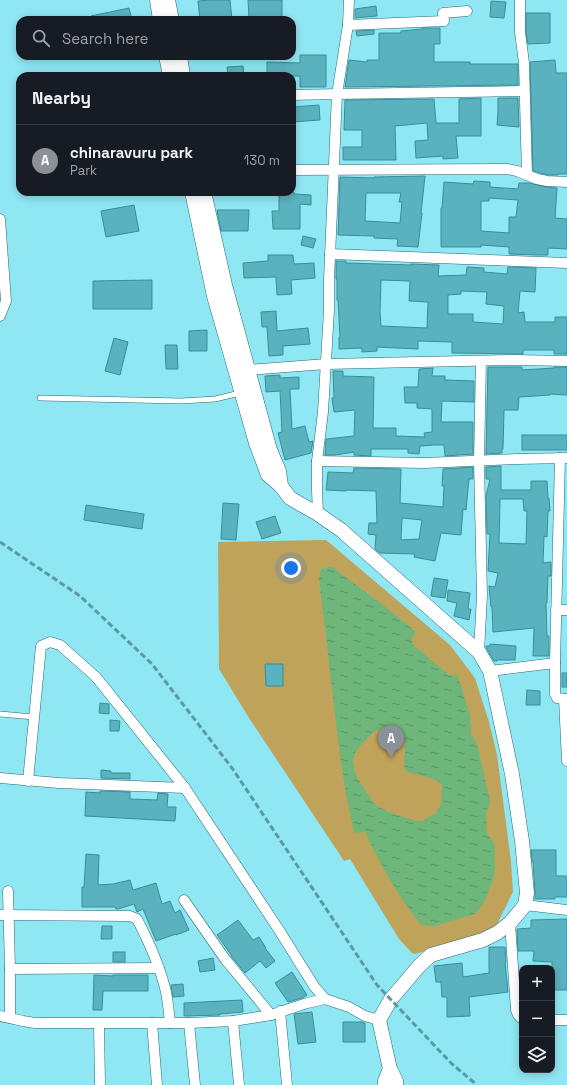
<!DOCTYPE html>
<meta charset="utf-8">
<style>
:root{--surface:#171b24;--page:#242831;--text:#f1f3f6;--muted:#9ea1a6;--line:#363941;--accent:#8c9099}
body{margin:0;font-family:"Space Grotesk",sans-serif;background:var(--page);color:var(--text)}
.controls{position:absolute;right:12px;bottom:12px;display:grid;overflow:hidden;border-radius:8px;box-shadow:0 2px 10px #0003}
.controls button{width:36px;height:36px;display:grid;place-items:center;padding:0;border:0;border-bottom:1px solid var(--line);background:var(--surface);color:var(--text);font:20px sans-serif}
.you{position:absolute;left:291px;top:568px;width:14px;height:14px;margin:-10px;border:3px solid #fff;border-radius:50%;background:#1a73e8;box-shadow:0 0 0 6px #1a73e833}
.badge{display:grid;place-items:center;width:26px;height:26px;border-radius:50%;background:var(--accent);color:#fff;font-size:13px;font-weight:700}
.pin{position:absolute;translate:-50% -33px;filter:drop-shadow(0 1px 2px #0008)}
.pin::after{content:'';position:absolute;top:21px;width:14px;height:12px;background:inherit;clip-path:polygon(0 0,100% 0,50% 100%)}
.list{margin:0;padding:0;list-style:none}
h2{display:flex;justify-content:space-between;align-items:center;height:52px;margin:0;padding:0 16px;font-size:17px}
h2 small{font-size:13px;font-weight:400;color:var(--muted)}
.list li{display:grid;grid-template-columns:26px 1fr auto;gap:12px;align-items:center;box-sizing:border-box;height:72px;padding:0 16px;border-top:1px solid var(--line)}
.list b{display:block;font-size:15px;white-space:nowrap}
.list p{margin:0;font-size:13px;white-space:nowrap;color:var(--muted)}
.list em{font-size:13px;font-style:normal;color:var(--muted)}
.icon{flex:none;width:22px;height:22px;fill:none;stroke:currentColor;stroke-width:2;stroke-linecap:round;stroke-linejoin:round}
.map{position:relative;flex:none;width:567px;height:1085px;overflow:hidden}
.search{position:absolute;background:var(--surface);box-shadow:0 2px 10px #0003;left:16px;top:16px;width:280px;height:44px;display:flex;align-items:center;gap:10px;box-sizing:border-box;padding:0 14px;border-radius:12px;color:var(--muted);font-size:15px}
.panel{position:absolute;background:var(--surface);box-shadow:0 2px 10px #0003;left:16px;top:72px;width:280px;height:124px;border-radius:12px}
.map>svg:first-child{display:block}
.park{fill:#c0a35a}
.water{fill:url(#water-ripples);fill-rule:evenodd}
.building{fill:#5bb2bf;stroke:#358f9b;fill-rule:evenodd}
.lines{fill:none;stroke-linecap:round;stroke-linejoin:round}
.lane-casing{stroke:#266973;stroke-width:6}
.street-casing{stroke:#266973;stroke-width:11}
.secondary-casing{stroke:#266973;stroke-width:15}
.lane{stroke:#fff;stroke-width:5}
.street{stroke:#fff;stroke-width:10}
.secondary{stroke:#fff;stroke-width:14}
.rail{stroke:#5a9aa4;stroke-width:3;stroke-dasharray:6 3;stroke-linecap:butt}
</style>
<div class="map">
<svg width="567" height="1085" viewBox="0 0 567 1085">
<defs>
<pattern id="water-ripples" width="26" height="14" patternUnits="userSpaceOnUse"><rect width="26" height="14" fill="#6eb679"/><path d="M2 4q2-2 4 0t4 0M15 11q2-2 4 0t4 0" fill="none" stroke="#5a9565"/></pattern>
</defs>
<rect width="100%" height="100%" fill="#90e7f4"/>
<!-- park -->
<path class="park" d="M326,540L450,645L475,678L489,722L497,755L511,861L513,892L494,930L415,954L412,953L399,939L350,859L344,861L249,718L219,669L218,542Z"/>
<!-- water -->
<path class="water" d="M329,567H332L375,599L414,630L415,632L412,639V644L449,675H457L458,677L470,715L471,734L477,744L490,801L489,806L486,813L487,833L494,843L495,870L493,881L483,904L475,914L435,926L421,925C399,897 380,865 365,832L355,833L354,832L346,795L340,756L319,578L321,569ZM383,728C388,728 395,727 399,730C408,735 404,759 404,768L406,771L434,779L442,784L441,804L436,813L429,817L421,821H415L389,812L375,805L357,778L354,769L353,761L355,753L360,746L373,732Z"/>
<!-- building -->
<g class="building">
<path d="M210,0H230L232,20H200L198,1Z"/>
<path d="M248,0H282V18H249Z"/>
<path d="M491,1L506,2L504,18L490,17Z"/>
<path d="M376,6L377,16L355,18V9Z"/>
<path d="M129,8L132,20H91V16Z"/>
<path d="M526,13H550V43L528,44L526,32Z"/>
<path d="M422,28H440V44H434V62H470V64H518V85L345,87L349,60L367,62V60H379V33H401V31L422,29Z"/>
<path d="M374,30V34L357,36L356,31Z"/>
<path d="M300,55H326V87H300V76H267V62L300,63Z"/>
<path d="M555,60L556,73H567V174H558V175H548L533,171L530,62Z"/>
<path d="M243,66L244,76H228L227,67Z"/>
<path d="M481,98V136H456L458,158L443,159V156L416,158L415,141L428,140L427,123L395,126L396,160H343V147H362V130H344L345,100L434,99L436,123H459V99Z"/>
<path d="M498,98H518L519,127L497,125L498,111Z"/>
<path d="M319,105L320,120L292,122V107Z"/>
<path d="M425,176L421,213H422L418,247L397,246L398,239L374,238V236L338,235L340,177L374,178V177ZM366,193H401L399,202H402L400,223L365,221Z"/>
<path d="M474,181L490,182V187L518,189L519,183H529L546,187L557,188L555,218L567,219V249L548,248V255H537L509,254V247L481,245V247H441V208H442L444,182L473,184ZM489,198L518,200L516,217H509V233L481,231V201H489Z"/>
<path d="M279,192H294V194L311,195V205L300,204V229H273L272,211H279Z"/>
<path d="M134,205L139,231L106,237L101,211Z"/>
<path d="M217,210H249L248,231H221Z"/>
<path d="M303,236L316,239L313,248L301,245Z"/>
<path d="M268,255H293L294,264L314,263L315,278L291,280L292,294L277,295L276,277L244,278L243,263L268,261Z"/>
<path d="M336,261H346V263L381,264L411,265V264L439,265L438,276L466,275L467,267L484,268V272L507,274L508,267L536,268L535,292L520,291L518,313L524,312L525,322H555V317H567V354H554V350H523V354L452,353V342L418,341V349L377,347V351L362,352V348L339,349V337H340L338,300H337V279H336ZM381,280L410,281L409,301L428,302L427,328L381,326L380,311ZM461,291L487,292L486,304L504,306L503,324L473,322V314H448V295L461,294Z"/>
<path d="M152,280V309H93V281Z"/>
<path d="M276,311L277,331L308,328L310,344L283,346V355L269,356L267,327H262L261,312Z"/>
<path d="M207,330V351H189V331Z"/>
<path d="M114,338L128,342L120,375L105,371Z"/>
<path d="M165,345H177L178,369H166Z"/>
<path d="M488,367H522V370L554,368V367H567V395L550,394V395L519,397L518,410H504L503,449H502V453L486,454Z"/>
<path d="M433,368L432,376H445V380L474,381V402L442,401L441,422H473V454L445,456L444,445H434L420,446L419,454L408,453V449H371V456L354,455V452L335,455H325L326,439L354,436L355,410L334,412L332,398H334L333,371H343V376L374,377L373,428H396V436L425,437L424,433L432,432V409L417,408V403H405L404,387H418L419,369Z"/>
<path d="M280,375V378L299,377V389H290L292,429L305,426L309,442L313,441L311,453L285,460L278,433L282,432L280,391L266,392L265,376Z"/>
<rect x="522" y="435" width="45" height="15"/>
<path d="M501,466V490H531V481H547L548,498H549L550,511H548L547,537L544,536L543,563L551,562V576H548L547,603H546L547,636H549V656H533L534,628L493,632L492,607H491L489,586L495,587L498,573L488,571L490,534H487L486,496L490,479H486V467ZM500,499H523L524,511H527L526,544L499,543Z"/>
<path d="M473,467V479H469L466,510L463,509L461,535L441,533L435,561L414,557L415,554L380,553L375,549L376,535L368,534L369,523H377L376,491L346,490V491L326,490L328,472L353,473L354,468L401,469L400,503L443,507L444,486H442L443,469ZM402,518L422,520L419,539L401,540Z"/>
<path d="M223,503L239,504L236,540L221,539Z"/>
<path d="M86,505L144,514L142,529L84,520Z"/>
<path d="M275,516L281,533L262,539L256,522Z"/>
<path d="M434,578L448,580L445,598L431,596Z"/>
<path d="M448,590L470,593L468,609H471L469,620L454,616L457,603L447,601Z"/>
<path d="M490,644L516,646L515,660H497V661H494L486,647V646H490Z"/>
<path d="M265,664H283V686H266Z"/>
<rect x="562" y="673" width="5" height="14"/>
<path d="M527,690L540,691V705H526Z"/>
<path d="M100,703L109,704V714L99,713Z"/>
<path d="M110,720L120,721L119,731H110Z"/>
<path d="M101,770L111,771V773H130V779L101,778Z"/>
<path d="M100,791L130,792V799L157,800L158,793L168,794L167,807H176L175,821L85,816L86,792L100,793Z"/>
<path d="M531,850H556V876H567V897H555V899H535V892L533,861H532Z"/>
<path d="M86,854L99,855L98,885L113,884L130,880L133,890L156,883L162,904L170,901L175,913L180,910L189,930L176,935V934L156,941L143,909L137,912L134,904L118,909H116L115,907H82V887H84Z"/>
<path d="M567,919V990H552V962L533,961L534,951H518L517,929L531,928V920Z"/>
<path d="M238,920L253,940L259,937L266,948H265L275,961L266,968L260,961L245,973L231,956H232L217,935Z"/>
<path d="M102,926H112V939H101Z"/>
<path d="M489,947H505L506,962H505L508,992L469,997L470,1016L447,1017V997H442L441,982H436L434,966L462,963L463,977L489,973Z"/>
<rect x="113" y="952" width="12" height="10"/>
<path d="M213,958L215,970L200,972L198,961Z"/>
<path d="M292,972L307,995L302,998L288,1002L275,983Z"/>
<path d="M94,975L113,976V975H148V991H103L102,1010H93Z"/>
<path d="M183,984L184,996L173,997L171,985Z"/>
<path d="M242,1000L243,1012L220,1014V1015L184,1016V1003Z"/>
<path d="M312,1012L316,1042L298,1044L294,1014Z"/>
<path d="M343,1022H362L365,1023V1042H343Z"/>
</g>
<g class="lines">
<!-- lane casing -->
<g class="lane-casing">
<g id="lane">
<path d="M40,398L182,401L215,399L240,393"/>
<path d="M0,714L34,717"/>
</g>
</g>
<!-- street casing -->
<g class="street-casing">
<g id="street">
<path d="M520,0V32L524,63L527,175"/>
<path d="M348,25L444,21L443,13L467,11"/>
<path d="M292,95L337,94L524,91"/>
<path d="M292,170L507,169L517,171L537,179L547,181L567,182"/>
<path d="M0,219L6,301L0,316"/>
<path d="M330,254L567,263"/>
<path d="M248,370L326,364L514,360L567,361"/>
<path d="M317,461L425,463L517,459L567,458"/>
<path d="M318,514L317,490V461L323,412L329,310V280L337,94L348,25L349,0"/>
<path d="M556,610H567"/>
<path d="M479,652L482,595L479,461L481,361"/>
<path d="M555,663L560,458"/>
<path d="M490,671L555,663V694L557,698L567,699"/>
<path d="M564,699L567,761"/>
<path d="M0,778L59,783L185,788L279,930L314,986L325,999"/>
<path d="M28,781L41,646L50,642L60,645L96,677L185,788"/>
<path d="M8,891L10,969V1018"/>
<path d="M184,900L225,959L271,1015"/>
<path d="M525,905L567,910"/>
<path d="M0,915L130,916L137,919C149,942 160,966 166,992C168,1002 169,1013 170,1023"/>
<path d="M510,923L516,1010L518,1015L522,1019"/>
<path d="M10,969L159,968"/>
<path d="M280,1011L287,1085"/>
<path d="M0,1016L23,1021L35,1023H189L233,1021L271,1015L307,1003L325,999L349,1007L365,1016L379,1020"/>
<path d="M552,1020H567"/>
<path d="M233,1021L239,1085"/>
<path d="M152,1023L157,1085"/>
<path d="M189,1023L195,1085"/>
<path d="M99,1024L100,1085"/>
</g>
</g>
<!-- secondary casing -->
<g class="secondary-casing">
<g id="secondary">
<path d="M157,0L160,20"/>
<path d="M168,0L172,20"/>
<path d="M166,56L170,76"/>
<path d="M180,56L183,76"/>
<path d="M192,192L214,296L256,443L268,475L281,486L290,498L302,505L318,514L341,530L479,652L490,671L512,774L522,841L527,893L525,905L510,923L497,933L483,940L431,955L420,965L391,999L379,1020L390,1069L396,1081V1085"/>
<path d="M204,192L225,285L270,450L279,471L281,486"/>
<path d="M385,1085V1081L390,1069"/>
</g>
</g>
<!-- lane -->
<use href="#lane" class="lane"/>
<!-- street -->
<use href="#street" class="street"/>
<!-- secondary -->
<use href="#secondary" class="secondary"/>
<!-- rail -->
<path class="rail" d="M0,542L80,596L152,664L232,768L377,985L452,1064L477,1085"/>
</g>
</svg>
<div class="controls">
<button>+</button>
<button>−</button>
<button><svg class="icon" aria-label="layers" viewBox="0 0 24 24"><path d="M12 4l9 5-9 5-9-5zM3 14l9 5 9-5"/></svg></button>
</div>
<div class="you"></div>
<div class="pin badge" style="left:391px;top:758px">A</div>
<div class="search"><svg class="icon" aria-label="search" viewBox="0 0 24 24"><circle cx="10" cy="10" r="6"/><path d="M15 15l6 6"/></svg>Search here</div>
<section class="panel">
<h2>Nearby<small></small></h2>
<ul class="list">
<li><span class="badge">A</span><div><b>chinaravuru park</b><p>Park</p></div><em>130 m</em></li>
</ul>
</section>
</div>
